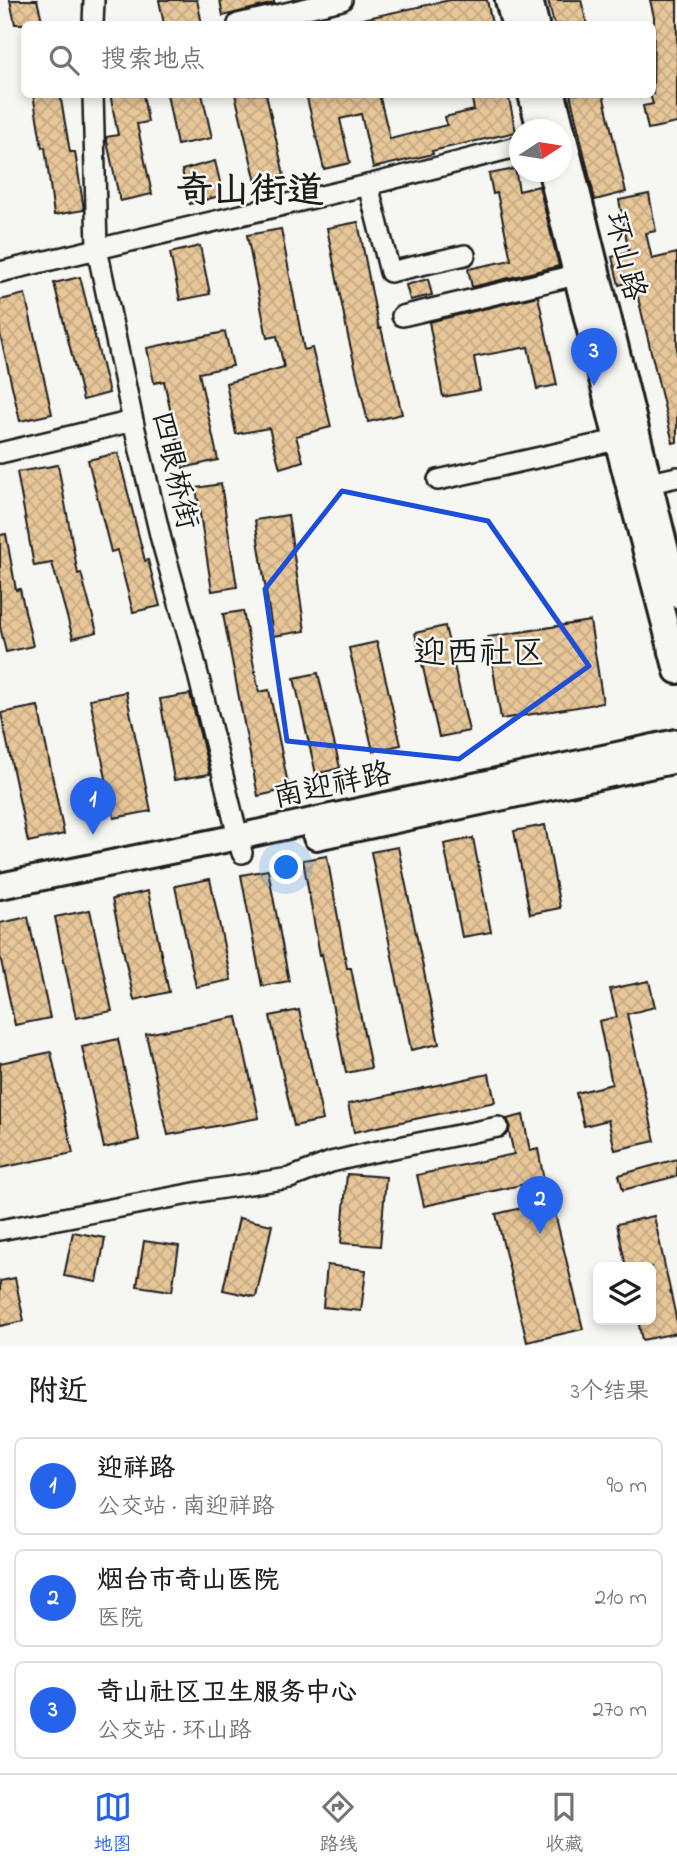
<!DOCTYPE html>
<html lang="zh">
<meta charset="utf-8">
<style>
:root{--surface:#fff;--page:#f6f6f6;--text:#202124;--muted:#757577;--line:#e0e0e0;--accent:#2563eb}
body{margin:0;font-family:"Indie Flower","LXGW WenKai TC",sans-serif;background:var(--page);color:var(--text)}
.controls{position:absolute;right:21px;bottom:21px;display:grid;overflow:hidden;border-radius:10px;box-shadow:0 4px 10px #0003}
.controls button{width:63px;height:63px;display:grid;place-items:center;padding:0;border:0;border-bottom:2px solid var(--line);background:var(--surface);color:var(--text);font:35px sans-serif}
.compass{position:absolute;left:509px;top:119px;width:63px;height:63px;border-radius:50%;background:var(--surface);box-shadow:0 4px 10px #0003;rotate:78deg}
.you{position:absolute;left:287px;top:868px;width:24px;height:24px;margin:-18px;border:5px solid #fff;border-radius:50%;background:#1a73e8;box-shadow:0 0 0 10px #1a73e833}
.badge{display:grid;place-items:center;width:46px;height:46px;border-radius:50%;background:var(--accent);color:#fff;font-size:23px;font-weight:700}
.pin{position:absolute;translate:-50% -58px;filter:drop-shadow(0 2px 4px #0008)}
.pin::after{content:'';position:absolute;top:37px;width:24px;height:21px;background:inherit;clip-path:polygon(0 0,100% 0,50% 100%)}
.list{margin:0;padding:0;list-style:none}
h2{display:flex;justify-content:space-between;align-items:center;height:91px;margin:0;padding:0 28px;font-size:30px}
h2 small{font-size:23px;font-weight:400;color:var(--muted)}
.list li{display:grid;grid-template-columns:46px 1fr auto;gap:21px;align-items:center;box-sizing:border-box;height:98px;margin:0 14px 14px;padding:0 14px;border:2px solid var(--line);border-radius:10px}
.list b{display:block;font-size:26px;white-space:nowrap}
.list p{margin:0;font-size:23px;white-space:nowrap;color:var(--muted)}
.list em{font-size:23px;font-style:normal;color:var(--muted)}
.icon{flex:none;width:38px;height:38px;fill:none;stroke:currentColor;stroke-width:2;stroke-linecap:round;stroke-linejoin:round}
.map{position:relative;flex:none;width:677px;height:1346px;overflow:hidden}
.search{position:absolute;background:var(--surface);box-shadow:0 4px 10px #0003;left:21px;right:21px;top:21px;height:77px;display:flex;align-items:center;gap:18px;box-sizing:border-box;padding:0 24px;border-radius:10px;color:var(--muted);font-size:26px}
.sheet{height:427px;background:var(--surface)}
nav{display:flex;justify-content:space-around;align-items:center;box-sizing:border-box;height:98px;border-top:2px solid var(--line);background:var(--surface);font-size:19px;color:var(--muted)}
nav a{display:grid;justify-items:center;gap:4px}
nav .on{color:var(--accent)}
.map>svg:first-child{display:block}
.building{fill:url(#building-cross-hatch);stroke:#1c1c1c;stroke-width:2}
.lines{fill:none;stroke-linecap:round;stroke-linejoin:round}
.minor-casing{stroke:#1c1c1c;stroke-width:24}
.major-casing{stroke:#1c1c1c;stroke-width:30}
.minor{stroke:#f6f6f2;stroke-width:19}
.major{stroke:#f6f6f2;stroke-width:24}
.marked{fill:none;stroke:#1d4ed8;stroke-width:5;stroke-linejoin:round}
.labels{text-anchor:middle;stroke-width:5;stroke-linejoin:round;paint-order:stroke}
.street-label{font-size:30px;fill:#1c1c1c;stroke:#f6f6f2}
.quarter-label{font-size:33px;fill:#1c1c1c;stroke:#f6f6f2}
.district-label{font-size:37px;font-weight:bold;fill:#1c1c1c;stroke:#f6f6f2}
</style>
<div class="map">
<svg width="677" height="1346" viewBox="0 0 677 1346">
<defs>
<pattern id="building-cross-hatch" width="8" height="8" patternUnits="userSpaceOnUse" patternTransform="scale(1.75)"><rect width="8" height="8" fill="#e7c699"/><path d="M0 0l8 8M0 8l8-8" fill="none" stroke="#c6aa83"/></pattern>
</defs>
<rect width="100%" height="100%" fill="#f6f6f2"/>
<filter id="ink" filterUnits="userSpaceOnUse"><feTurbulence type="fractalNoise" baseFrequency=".0143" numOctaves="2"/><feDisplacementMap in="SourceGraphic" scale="14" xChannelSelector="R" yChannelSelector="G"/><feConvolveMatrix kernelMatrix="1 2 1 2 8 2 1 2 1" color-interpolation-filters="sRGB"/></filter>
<g filter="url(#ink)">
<!-- building -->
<g class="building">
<path d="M10,0H37L43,24H15Z"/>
<path d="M159,0H197L202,24H164Z"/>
<path d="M220,0H274V3L223,16Z"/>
<path d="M450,0H487L492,24H358V20Z"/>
<path d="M548,0H581L587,24H554Z"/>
<path d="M650,0H677V123L648,129L643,106L653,104L650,94H653L654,17Z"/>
<path d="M33,94H60L70,152H75L84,210L54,215L45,147L42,148Z"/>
<path d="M110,94H143L148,122L137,124L152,194L120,201L106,137L118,135Z"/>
<path d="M167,94H202L212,138L177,145Z"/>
<path d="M235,94H266L284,175L256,182Z"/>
<path d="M306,94H379L390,139L447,125L445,117L474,110L471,94H508L516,132L432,151L433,154L373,168L361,114L340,119L350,163L324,169Z"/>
<path d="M570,94H603L626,192L595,200Z"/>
<path d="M215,161L223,195L190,204L182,170Z"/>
<path d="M515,169L519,191L539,186L559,266L472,287L468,269L511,260L497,193L493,194L489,174Z"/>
<path d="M649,194L656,231L646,233L652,259L677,253V442L673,443L634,281L619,285L612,257L629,252L619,200Z"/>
<path d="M358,222L379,329L381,328L402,414L368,422L348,336L327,228Z"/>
<path d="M281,229L304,350L312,348L331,427L296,436L303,461L280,468L269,428L236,434L226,383L284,367L277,336L267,338L247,235Z"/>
<path d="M200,246L210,294L180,300L170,253Z"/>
<path d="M80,277L109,393L83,400L54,283Z"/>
<path d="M428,279L432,295L410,300L406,285Z"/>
<path d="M25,294L52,414L20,421L0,334V300Z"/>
<path d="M538,296L557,385L537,389L528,347L474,357L480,390L443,397L429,322Z"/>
<path d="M225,332L233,366L199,373L218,460L183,468L164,381L154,383L147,348Z"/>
<path d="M118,453L145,561L148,560L160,606L133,612L117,550L111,552L88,460Z"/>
<path d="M58,465L78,574L81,573L97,632L73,638L52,563L34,566L17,472Z"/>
<path d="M221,484L237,587L212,591L196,488Z"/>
<path d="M288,515L305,631L273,636L255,520Z"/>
<path d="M6,534L16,590L20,589L33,646L6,652L0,627V535Z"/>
<path d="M243,611L259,692L269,690L289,789L258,796L223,614Z"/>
<path d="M590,621L603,703L501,719L488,637Z"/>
<path d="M445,626L469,731L439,737L415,633Z"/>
<path d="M377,642L401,745L373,751L349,648Z"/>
<path d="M318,673L340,768L316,774L294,678Z"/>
<path d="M126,692L151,811L114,818L90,699Z"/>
<path d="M190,694L210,774L174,780L160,699Z"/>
<path d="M38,706L64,834L28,842L1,713Z"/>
<path d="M545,825L560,908L530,914L514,831Z"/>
<path d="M473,838L491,932L462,937L444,844Z"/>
<path d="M398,847L439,1044L411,1050L371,852Z"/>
<path d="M327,856L347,968H351L371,1068L346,1073L322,954L320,955L303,860Z"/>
<path d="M268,870L289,981L262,986L241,875Z"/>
<path d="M210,879L231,980L196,987L175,886Z"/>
<path d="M148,891L169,992L134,1000L112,899Z"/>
<path d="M90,910L112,1011L76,1018L55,917Z"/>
<path d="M28,917L50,1018L15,1025L0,956V923Z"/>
<path d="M649,981L655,1007L627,1014L655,1141L615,1150L608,1120L584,1126L576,1093L612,1084L599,1021L617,1017L610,989Z"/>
<path d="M299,1010L323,1120L294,1126L270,1016Z"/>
<path d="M237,1017L259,1118L168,1135L146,1034Z"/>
<path d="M118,1039L139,1140L104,1148L82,1047Z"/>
<path d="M51,1052L73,1153L0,1168V1063Z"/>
<path d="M489,1074L495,1102L354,1132L348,1104Z"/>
<path d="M523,1115L530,1151L538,1149L544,1180L424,1206L417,1175L514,1154L509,1132L510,1125L507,1119Z"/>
<path d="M677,1159V1176L623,1190L619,1175Z"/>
<path d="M347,1174L386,1177L380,1246L341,1243Z"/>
<path d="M552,1201L583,1329L527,1342L496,1214Z"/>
<path d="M654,1216L677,1322V1333L642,1340L638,1320H651V1267H626L617,1224Z"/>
<path d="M239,1218L272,1225L256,1297L223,1290Z"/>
<path d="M73,1232L105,1238L97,1282L64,1276Z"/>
<path d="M144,1241L179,1246L172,1291L137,1286Z"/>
<path d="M327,1265L366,1270L361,1311L323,1307Z"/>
<path d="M15,1278L24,1321L0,1326V1281Z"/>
</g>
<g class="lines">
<!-- minor casing -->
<g class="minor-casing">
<g id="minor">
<path d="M93,24L94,0"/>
<path d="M238,24L342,0"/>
<path d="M93,94L97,249L133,421L161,539L191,646L242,853"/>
<path d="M368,185L390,272L465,255"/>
<path d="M0,272L368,185L520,146"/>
<path d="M402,316L576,275"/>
<path d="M0,453L133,421"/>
<path d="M438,480L630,437"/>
<path d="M637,486L677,477"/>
<path d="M0,1230L210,1190L290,1178L331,1162L369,1153L498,1127"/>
</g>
</g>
<!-- major casing -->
<g class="major-casing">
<g id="major">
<path d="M508,0L514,24"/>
<path d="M530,0L536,24"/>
<path d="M531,94L540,130"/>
<path d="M553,94L677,595"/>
<path d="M551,172L617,440L677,671"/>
<path d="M316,837L677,760"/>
<path d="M0,886L238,837L677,742"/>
</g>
</g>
<!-- minor -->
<use href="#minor" class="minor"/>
<!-- major -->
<use href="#major" class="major"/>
</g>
</g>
<!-- marked area -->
<path class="marked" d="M342,491L488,521L589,666L459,759L287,741L265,589Z"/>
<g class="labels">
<!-- street labels -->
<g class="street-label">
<text transform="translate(626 256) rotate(76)" y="10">环山路</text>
<text transform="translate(176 470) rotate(77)" y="10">四眼桥街</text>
<text transform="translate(332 784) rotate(-12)" y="10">南迎祥路</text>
</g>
<!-- quarter labels -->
<g class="quarter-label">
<text x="479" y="663">迎西社区</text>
</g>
<!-- district labels -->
<g class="district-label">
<text x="250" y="202">奇山街道</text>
</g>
</g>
</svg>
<div class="controls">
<button><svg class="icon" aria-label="layers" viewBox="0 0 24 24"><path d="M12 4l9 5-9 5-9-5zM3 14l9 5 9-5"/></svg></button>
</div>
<svg class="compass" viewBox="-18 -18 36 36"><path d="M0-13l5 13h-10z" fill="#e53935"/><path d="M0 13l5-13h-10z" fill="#757577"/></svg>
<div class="you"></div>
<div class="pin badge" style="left:93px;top:835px">1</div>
<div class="pin badge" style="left:540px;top:1234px">2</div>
<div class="pin badge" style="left:594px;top:386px">3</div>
<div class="search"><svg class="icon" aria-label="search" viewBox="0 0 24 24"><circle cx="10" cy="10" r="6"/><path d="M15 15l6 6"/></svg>搜索地点</div>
</div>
<section class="sheet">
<h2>附近<small>3个结果</small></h2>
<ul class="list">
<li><span class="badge">1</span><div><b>迎祥路</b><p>公交站 · 南迎祥路</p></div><em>90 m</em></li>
<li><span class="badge">2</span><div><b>烟台市奇山医院</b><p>医院</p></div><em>210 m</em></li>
<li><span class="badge">3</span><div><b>奇山社区卫生服务中心</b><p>公交站 · 环山路</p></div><em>270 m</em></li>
</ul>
</section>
<nav>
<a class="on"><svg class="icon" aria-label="map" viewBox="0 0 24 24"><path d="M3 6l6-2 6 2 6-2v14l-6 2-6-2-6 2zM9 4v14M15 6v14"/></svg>地图</a>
<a><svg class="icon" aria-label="directions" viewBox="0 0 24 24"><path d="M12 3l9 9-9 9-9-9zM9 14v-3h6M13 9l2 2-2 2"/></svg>路线</a>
<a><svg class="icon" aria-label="saved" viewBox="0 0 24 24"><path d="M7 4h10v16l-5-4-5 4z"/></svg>收藏</a>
</nav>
